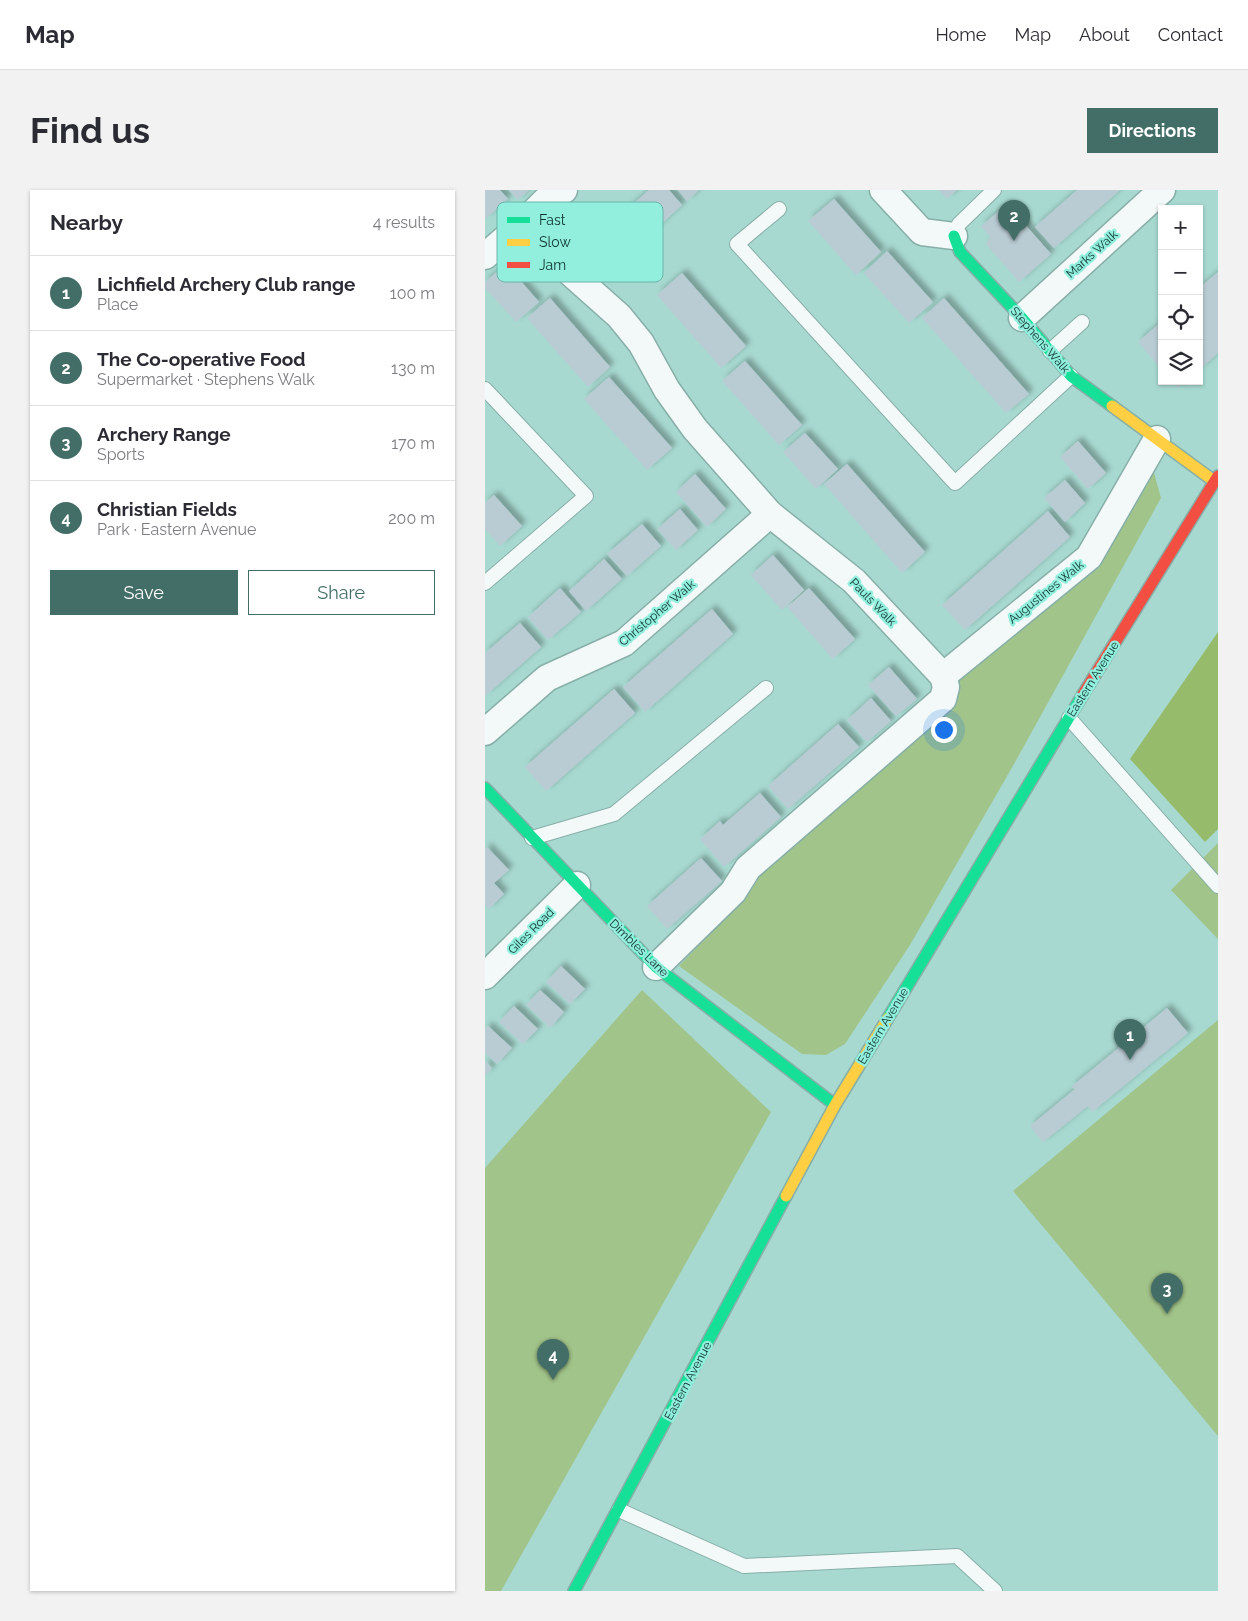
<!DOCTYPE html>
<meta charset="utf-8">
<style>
:root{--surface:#fff;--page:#f2f2f3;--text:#2b2b33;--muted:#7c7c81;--line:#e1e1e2;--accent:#436e67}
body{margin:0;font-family:Raleway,sans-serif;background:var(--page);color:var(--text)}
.controls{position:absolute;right:15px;top:15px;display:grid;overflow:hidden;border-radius:0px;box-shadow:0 1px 4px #0004}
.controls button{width:45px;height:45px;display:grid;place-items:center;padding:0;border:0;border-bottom:1px solid var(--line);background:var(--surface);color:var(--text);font:25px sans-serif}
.you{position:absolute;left:458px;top:539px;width:18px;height:18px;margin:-12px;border:4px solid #fff;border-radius:50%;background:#1a73e8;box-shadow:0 0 0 8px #1a73e833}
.badge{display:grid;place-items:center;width:32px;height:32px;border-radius:50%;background:var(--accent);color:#fff;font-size:16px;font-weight:700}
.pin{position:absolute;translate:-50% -41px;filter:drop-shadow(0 1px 2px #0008)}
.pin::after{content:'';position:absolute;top:26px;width:18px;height:15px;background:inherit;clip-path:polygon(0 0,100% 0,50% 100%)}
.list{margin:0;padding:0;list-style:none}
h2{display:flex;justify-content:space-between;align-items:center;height:65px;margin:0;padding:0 20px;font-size:21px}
h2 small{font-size:16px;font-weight:400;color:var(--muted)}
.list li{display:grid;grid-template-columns:32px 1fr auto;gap:15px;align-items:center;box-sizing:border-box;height:75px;padding:0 20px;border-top:1px solid var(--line)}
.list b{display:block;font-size:19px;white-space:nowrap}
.list p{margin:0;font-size:16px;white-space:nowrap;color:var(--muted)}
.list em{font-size:16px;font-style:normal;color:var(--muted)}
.actions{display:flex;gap:10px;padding:15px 20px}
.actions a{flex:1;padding:11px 0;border:1px solid var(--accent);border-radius:0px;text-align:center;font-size:18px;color:var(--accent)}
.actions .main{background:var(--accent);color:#fff}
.icon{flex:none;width:28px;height:28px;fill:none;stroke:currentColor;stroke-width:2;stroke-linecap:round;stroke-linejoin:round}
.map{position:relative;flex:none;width:733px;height:1401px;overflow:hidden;border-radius:0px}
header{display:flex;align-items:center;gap:30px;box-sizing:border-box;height:70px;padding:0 25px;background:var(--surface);border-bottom:1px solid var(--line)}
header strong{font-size:24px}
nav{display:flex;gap:28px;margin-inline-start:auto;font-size:18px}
.intro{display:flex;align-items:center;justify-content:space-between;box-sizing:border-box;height:120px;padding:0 30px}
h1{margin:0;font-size:35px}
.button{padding:12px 22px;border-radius:0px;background:var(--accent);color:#fff;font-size:18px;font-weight:700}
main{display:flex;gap:30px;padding:0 30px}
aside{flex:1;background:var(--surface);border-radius:0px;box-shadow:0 1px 4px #0004}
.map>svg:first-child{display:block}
.green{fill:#a1c48a}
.forest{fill:#96bb6b}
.building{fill:#b9cbd3;filter:url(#shadow)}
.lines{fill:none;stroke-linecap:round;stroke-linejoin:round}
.lane-casing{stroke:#87afa8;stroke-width:16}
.street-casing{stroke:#87afa8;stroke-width:29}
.fast-casing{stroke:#87afa8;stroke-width:14}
.slow-casing{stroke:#87afa8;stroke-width:14}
.jam-casing{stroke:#87afa8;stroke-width:14}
.lane{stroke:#f2f9f8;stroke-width:14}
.street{stroke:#f2f9f8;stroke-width:26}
.fast{stroke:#16e098;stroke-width:11}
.slow{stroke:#ffcf43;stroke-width:11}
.jam{stroke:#f24e42;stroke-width:11}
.labels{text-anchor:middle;stroke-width:4.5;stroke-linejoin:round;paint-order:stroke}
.street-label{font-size:12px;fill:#0d352f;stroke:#92eedd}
.key{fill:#92eedd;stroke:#6ab6a9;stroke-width:1}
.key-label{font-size:14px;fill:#0d352f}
</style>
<header>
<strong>Map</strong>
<nav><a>Home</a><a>Map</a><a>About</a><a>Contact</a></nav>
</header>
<div class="intro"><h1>Find us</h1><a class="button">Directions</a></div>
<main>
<aside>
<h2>Nearby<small>4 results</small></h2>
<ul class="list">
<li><span class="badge">1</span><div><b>Lichfield Archery Club range</b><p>Place</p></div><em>100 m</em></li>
<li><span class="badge">2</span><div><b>The Co-operative Food</b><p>Supermarket · Stephens Walk</p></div><em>130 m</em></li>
<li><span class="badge">3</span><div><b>Archery Range</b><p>Sports</p></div><em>170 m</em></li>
<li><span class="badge">4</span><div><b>Christian Fields</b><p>Park · Eastern Avenue</p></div><em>200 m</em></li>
</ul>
<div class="actions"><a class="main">Save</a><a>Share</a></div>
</aside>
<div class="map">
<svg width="733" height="1401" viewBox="0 0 733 1401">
<defs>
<filter id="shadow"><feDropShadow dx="4.5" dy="-4.5" stdDeviation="2.5" flood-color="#0004"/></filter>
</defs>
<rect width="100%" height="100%" fill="#a7d9d0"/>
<!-- green -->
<g class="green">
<path d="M666,272L676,308L529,574L425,755L360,854L341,865L317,864L194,776L255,712L271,681L467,486L607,376Z"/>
<path d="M733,653V749L686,700Z"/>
<path d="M157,800L286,922L16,1401H0V978Z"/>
<path d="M733,830V1246L528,1001Z"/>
</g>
<!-- forest -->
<path class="forest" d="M733,442V639L720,652L645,569Z"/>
<!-- building -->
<g class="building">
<path d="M0,0H15L23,9L0,29Z"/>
<path d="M24,0H44L33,10Z"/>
<path d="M164,0H184L197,15L144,63L122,37Z"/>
<path d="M193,0H214L202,11Z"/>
<path d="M454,0H472L462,9Z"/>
<path d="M592,0H635L569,58L550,37Z"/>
<path d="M349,9L396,62L371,85L323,31Z"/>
<path d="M522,14L566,64L534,92L501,54L505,47L496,36Z"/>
<path d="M402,61L448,112L424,133L379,83Z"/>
<path d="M21,74L54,112L31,132L0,98V92Z"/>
<path d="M733,82V163L714,180V98Z"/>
<path d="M197,83L261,156L236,178L172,105Z"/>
<path d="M65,108L125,177L103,197L42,128Z"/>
<path d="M459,108L544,204L521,223L437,128Z"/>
<path d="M677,131V180L653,152Z"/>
<path d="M260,171L317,235L294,255L237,191Z"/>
<path d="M124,187L187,258L162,280L99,209Z"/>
<path d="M687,191H701L693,198Z"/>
<path d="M320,243L353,279L331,299L298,262Z"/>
<path d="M593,251L621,283L603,299L575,267Z"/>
<path d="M362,274L440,362L417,383L339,294Z"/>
<path d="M210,284L241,319L222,337L191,302Z"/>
<path d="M580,290L600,313L580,332L559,308Z"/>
<path d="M9,305L37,336L15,356L0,339V313Z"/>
<path d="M195,319L213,340L191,360L172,339Z"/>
<path d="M563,321L585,347L480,440L457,415Z"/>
<path d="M157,334L176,356L142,386L122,364Z"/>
<path d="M288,365L319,400L297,420L266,385Z"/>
<path d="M119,369L137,389L101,421L84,401Z"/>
<path d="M75,398L96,422L63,450L43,427Z"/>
<path d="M324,398L370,449L348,469L302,417Z"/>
<path d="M227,419L248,444L160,522L138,497Z"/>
<path d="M35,433L56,457L0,506V463Z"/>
<path d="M404,477L432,509L411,526L383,495Z"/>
<path d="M129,499L150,523L61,601L40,577Z"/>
<path d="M386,508L406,531L382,552L362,530Z"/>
<path d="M353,534L374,557L303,619L283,596Z"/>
<path d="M275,603L296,627L239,677L215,649L235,631L238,635Z"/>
<path d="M2,657L24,680L9,693L19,704L4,719L0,715V659Z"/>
<path d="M216,668L237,691L182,739L162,716Z"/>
<path d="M76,776L100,799L85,814L61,792Z"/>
<path d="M55,800L79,822L65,838L41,815Z"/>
<path d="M29,816L53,839L38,854L14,832Z"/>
<path d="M682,818L703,843L607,922L603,916L558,952L545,936L590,899L586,897Z"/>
<path d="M3,836L27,858L12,874L0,863V839Z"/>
<path d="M0,871L7,878L0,886Z"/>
</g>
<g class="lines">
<!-- lane casing -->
<g class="lane-casing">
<g id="lane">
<path d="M294,19L252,54L470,293L586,186"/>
<path d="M469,46L474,34L509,0"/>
<path d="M565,161L597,132"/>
<path d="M0,199L101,306L0,393"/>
<path d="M584,528L733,696"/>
<path d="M47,648L129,624L281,498"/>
<path d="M134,1320L259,1376L472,1366L510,1401"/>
</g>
</g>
<!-- street casing -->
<g class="street-casing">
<g id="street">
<path d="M398,0L437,42L469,46"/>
<path d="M34,37L134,126L156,153L182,200L210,239L285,324L369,391L458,486L461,497L458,509L263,678L248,702L171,777"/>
<path d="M0,66L34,37L60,11L79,0"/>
<path d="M537,128L677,0"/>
<path d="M458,486L604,367L672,249"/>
<path d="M0,542L62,488L139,453L285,324"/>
<path d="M0,786L92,695"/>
</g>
</g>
<!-- fast casing -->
<g class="fast-casing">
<g id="fast">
<path d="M469,46L475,62L537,128L586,186L627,216"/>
<path d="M0,598L171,777L350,915"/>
<path d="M403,828L597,506"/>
<path d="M89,1401L301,1006"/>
</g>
</g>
<!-- slow casing -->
<g class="slow-casing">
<g id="slow">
<path d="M627,216L729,291"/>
<path d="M301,1006L350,915L403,828"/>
</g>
</g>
<!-- jam casing -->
<g class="jam-casing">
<path id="jam" d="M597,506L733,286"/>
</g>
<!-- lane -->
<use href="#lane" class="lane"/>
<!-- street -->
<use href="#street" class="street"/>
<!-- fast -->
<use href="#fast" class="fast"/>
<!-- slow -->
<use href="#slow" class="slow"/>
<!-- jam -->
<use href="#jam" class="jam"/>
</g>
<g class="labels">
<!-- street labels -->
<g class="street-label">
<text transform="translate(607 64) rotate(-42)" y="4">Marks Walk</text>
<text transform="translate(555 150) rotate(49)" y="4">Stephens Walk</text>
<text transform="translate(561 402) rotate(-39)" y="4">Augustines Walk</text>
<text transform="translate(388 412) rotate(46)" y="4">Pauls Walk</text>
<text transform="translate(172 423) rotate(-40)" y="4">Christopher Walk</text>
<text transform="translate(608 489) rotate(-58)" y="4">Eastern Avenue</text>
<text transform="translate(46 741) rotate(-45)" y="4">Giles Road</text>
<text transform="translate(154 758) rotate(44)" y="4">Dimbles Lane</text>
<text transform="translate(398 836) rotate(-59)" y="4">Eastern Avenue</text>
<text transform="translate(203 1191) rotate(-62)" y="4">Eastern Avenue</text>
</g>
</g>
<!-- legend -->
<rect x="12" y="12" width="166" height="80" rx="8" class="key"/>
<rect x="22" y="27" width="23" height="6" fill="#16e098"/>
<rect x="22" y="49" width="23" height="7" fill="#ffcf43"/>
<rect x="22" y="72" width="23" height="6" fill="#f24e42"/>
<g class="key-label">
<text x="54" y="35">Fast</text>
<text x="54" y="57">Slow</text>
<text x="54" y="80">Jam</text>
</g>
</svg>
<div class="controls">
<button>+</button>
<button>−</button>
<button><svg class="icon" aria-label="locate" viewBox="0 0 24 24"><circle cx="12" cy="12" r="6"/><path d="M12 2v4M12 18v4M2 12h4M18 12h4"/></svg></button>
<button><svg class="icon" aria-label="layers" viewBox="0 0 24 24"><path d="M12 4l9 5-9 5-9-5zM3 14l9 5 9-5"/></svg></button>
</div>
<div class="you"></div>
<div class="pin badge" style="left:645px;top:870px">1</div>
<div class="pin badge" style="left:529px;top:51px">2</div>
<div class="pin badge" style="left:682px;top:1124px">3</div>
<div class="pin badge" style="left:68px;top:1190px">4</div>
</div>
</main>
